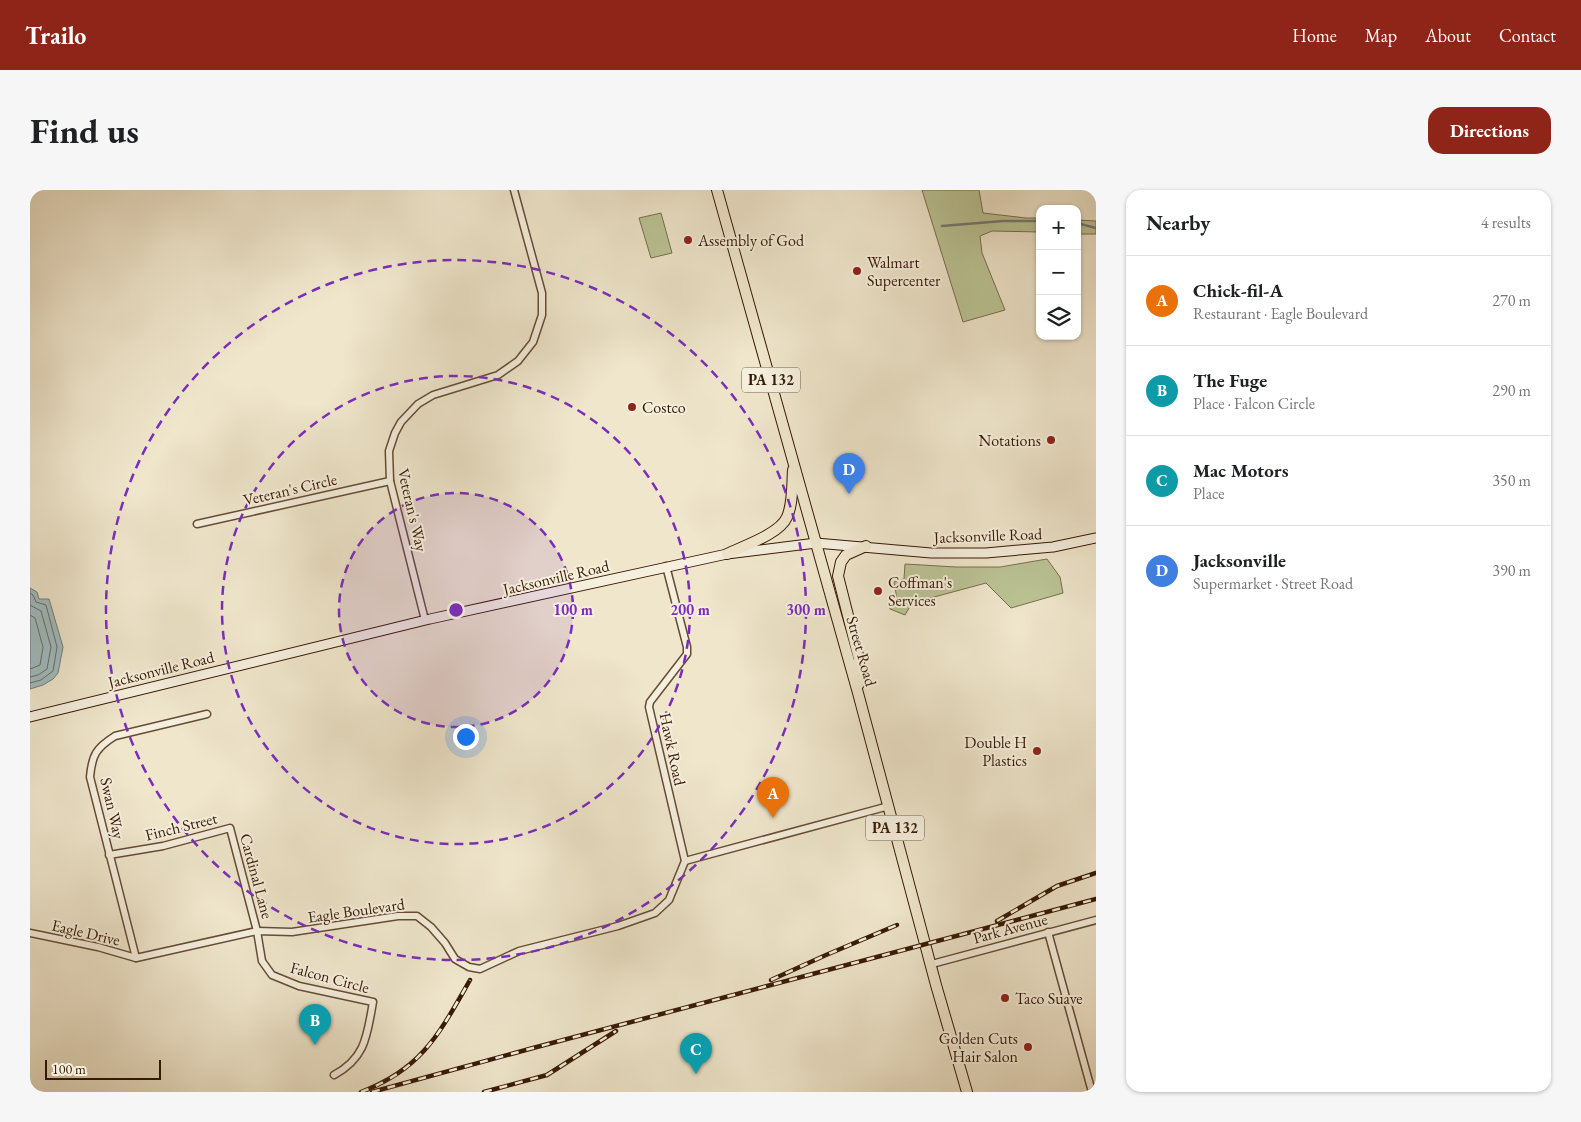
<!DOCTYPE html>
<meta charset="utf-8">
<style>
:root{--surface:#fff;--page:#f6f6f6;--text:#202124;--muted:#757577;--line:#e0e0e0;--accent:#8f2418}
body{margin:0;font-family:"EB Garamond",serif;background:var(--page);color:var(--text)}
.controls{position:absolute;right:15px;top:15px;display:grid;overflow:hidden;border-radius:10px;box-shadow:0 1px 4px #0004}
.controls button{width:45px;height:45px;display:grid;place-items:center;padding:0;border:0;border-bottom:1px solid var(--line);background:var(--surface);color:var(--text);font:25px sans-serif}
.scale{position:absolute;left:15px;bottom:12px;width:116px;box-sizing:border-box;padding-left:5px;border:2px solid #381902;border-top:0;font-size:14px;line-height:18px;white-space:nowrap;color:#381902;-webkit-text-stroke:4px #f5efde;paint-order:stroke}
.you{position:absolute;left:435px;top:546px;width:18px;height:18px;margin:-12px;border:4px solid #fff;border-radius:50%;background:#1a73e8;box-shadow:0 0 0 8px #1a73e833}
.badge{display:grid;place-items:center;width:32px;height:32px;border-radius:50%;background:var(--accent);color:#fff;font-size:16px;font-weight:700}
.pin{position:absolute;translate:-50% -41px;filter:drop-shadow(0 1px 2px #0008)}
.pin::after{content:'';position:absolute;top:26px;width:18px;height:15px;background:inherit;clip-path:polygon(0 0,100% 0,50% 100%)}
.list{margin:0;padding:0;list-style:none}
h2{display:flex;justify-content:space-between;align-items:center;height:65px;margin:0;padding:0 20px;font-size:21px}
h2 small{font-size:16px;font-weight:400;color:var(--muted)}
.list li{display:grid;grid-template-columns:32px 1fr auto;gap:15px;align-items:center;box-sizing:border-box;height:90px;padding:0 20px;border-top:1px solid var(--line)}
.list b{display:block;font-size:19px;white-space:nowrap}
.list p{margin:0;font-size:16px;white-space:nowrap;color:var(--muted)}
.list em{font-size:16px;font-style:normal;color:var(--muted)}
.icon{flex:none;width:28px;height:28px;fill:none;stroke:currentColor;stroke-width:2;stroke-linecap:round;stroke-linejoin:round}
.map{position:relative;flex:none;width:1066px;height:902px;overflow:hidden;border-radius:15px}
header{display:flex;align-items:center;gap:30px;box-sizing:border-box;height:70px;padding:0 25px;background:var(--accent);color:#fff}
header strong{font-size:24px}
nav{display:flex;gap:28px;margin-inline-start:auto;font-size:18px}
.intro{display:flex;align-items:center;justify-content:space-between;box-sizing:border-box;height:120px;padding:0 30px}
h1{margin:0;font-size:35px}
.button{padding:12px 22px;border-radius:15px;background:var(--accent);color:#fff;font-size:18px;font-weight:700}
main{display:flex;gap:30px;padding:0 30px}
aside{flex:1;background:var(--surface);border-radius:15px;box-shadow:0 1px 4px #0004}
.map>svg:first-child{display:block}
.green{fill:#bbc496;stroke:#7a6e4c}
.water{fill:#9fbdc2;stroke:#767b75}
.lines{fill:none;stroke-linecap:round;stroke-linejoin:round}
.shore{stroke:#6c6b62;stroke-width:1}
.stream{stroke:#767b75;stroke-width:2.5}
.minor-casing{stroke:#664c34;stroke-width:9}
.secondary-casing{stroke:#381902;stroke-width:11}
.primary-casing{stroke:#381902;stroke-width:12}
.minor{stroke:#f5efde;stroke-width:6}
.secondary{stroke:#f5efde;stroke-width:9}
.primary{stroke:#efe6cc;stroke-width:10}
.rail-casing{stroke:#381902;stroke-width:4.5}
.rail{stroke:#f5efde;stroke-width:2.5;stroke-dasharray:8;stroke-linecap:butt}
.ring{fill:none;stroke:#7b2cbf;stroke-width:2.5;stroke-dasharray:9 6}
.poi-dot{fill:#8f2418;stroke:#f5efde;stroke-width:2}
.labels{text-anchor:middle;stroke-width:4;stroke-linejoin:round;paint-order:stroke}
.shield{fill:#f5efde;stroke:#715944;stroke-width:1}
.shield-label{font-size:15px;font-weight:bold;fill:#381902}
.poi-label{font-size:16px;fill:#381902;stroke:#f5efde;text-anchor:start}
.street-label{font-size:16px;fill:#381902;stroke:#f5efde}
.centre{fill:#7b2cbf;stroke:#f5efde;stroke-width:2.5}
.ring-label{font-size:15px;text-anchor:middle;font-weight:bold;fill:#7b2cbf;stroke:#f5efde;stroke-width:4;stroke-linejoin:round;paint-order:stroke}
</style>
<header>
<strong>Trailo</strong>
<nav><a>Home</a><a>Map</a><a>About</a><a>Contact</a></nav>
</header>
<div class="intro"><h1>Find us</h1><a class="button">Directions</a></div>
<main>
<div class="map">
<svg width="1066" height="902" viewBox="0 0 1066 902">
<rect width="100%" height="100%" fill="#efe6cc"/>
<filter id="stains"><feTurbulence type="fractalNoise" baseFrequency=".004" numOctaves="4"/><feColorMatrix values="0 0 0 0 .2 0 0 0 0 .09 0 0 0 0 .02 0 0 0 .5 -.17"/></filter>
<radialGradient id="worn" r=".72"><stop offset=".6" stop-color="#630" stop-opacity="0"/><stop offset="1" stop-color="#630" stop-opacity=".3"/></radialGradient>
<!-- green -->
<g class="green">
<path d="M892,0H949L953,23L996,28H1010V42L962,41L950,46L952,63L975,120L933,132Z"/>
<path d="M631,23L642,63L621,68L609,28Z"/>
<path d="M1047,30L1066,31V44H1047Z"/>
<path d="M1017,369L1030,387L1033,403L981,418L956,393L882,413L875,425L860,419L859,411L867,409L864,392L874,389L875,374L926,377H970Z"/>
</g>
<!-- water -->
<path class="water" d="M0,398L7,402L9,409H19L33,457L28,483L23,489L13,495L0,499Z"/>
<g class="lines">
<!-- shore -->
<g class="shore">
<path d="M0,403L3,405L6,412L16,415L27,457L23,481L11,490L0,493"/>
<path d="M0,415L11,421L21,457L17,479L8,485L0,487"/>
<path d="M0,425L5,428L13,457L10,475L0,479"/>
</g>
<!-- stream -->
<g class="stream">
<path d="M1047,33L1066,38"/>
<path d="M912,36L973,31H1010"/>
</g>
<!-- minor casing -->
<g class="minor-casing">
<g id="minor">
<path d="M167,334L360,291"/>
<path d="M636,376L657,457V464L620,512L619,517L655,671"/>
<path d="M395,430L360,291L359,261L365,243L371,232L388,214L403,205L468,185L488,171L503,152L512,125V103L484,0"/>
<path d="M79,665L133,656L200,638L227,741L232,771L242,785L269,796L343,812C337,845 336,868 304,885"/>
<path d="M655,671L859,616"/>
<path d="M1018,742L1062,902"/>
<path d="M0,743L68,757L106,768L227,741L262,742L368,726H387L401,737L415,753L425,769L439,777L450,779L489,761L588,736L625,723L639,710L655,671"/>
<path d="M106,768L60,587C62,565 66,558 85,546L177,524"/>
<path d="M902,774L1066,730"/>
</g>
</g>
<!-- secondary casing -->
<g class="secondary-casing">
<path id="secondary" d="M0,527L400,429L697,364L786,353L901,363H956L1023,357L1066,348"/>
</g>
<!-- primary casing -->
<g class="primary-casing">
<g id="primary">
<path d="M687,0L828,503L906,795L937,902"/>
<path d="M697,364C713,356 750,344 757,327C763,314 762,295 763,280"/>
<path d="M829,494V469L808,386L811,372L816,365L836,356"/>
</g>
</g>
<!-- minor -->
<use href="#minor" class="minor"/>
<!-- secondary -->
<use href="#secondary" class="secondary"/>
<!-- primary -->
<use href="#primary" class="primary"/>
<!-- rail casing -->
<g class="rail-casing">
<g id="rail">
<path d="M967,731L1027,696L1066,683"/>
<path d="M741,790L796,765L867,735"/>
<path d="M331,902C392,879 409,844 440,790"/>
<path d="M342,902L503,858L1066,709"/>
<path d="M454,902L517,885L586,841"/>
</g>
</g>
<!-- rail -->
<use href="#rail" class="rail"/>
</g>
<!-- distance rings -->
<circle cx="426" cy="420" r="117" fill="#7b2cbf" fill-opacity=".12"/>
<g class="ring">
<circle cx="426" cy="420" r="117"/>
<circle cx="426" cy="420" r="234"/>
<circle cx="426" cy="420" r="350"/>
</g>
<!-- markers -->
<g class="poi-dot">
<circle cx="658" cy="50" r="5"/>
<circle cx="827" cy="81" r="5"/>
<circle cx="602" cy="217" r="5"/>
<circle cx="1021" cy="250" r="5"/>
<circle cx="848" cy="401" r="5"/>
<circle cx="1007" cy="561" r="5"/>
<circle cx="975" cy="808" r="5"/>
<circle cx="998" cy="857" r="5"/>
</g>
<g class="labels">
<!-- shield labels -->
<g class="shield">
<rect x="712" y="177.5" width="58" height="25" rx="4"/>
<rect x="836" y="625.5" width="58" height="25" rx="4"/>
</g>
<g class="shield-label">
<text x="741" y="195">PA 132</text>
<text x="865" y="643">PA 132</text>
</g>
<!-- poi labels -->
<g class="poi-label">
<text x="668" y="56">Assembly of God</text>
<text x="837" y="78">Walmart<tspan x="837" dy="18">Supercenter</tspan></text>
<text x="612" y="223">Costco</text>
<text x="1011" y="256" text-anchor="end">Notations</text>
<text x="858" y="398">Coffman's<tspan x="858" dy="18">Services</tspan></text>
<text x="997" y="558" text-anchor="end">Double H<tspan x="997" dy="18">Plastics</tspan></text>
<text x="985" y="814">Taco Suave</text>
<text x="988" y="854" text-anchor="end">Golden Cuts<tspan x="988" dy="18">Hair Salon</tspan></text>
</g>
<!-- street labels -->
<g class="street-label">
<text transform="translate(260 299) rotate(-13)" y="6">Veteran's Circle</text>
<text transform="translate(383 320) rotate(77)" y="6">Veteran's Way</text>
<text transform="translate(958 345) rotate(-2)" y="6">Jacksonville Road</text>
<text transform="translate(526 387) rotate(-13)" y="6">Jacksonville Road</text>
<text transform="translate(832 461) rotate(74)" y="6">Street Road</text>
<text transform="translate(131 479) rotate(-14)" y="6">Jacksonville Road</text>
<text transform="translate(643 559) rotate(78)" y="6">Hawk Road</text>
<text transform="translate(83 618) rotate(77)" y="6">Swan Way</text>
<text transform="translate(151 636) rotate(-14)" y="6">Finch Street</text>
<text transform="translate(227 686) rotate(75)" y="6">Cardinal Lane</text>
<text transform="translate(326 720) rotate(-8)" y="6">Eagle Boulevard</text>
<text transform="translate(980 738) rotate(-15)" y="6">Park Avenue</text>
<text transform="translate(56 742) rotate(13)" y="6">Eagle Drive</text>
<text transform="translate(300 787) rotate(15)" y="6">Falcon Circle</text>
</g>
</g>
<circle cx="426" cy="420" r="8" class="centre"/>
<g class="ring-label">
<text x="543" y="425">100 m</text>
<text x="660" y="425">200 m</text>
<text x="776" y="425">300 m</text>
</g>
<rect width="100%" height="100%" filter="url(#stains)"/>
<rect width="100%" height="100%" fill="url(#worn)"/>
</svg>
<div class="controls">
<button>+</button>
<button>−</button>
<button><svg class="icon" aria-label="layers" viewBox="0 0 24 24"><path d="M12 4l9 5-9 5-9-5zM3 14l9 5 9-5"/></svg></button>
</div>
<div class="scale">100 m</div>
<div class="you"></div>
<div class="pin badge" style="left:743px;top:628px;background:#e8710a">A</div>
<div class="pin badge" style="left:285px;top:855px;background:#0f9aa8">B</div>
<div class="pin badge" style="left:666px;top:884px;background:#0f9aa8">C</div>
<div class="pin badge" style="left:819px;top:304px;background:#3f7fe0">D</div>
</div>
<aside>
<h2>Nearby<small>4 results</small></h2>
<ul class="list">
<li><span class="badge" style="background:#e8710a">A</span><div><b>Chick-fil-A</b><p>Restaurant · Eagle Boulevard</p></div><em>270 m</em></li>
<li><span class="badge" style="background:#0f9aa8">B</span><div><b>The Fuge</b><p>Place · Falcon Circle</p></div><em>290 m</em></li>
<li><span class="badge" style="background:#0f9aa8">C</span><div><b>Mac Motors</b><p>Place</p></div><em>350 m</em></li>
<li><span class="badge" style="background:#3f7fe0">D</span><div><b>Jacksonville</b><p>Supermarket · Street Road</p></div><em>390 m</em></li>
</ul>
</aside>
</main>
